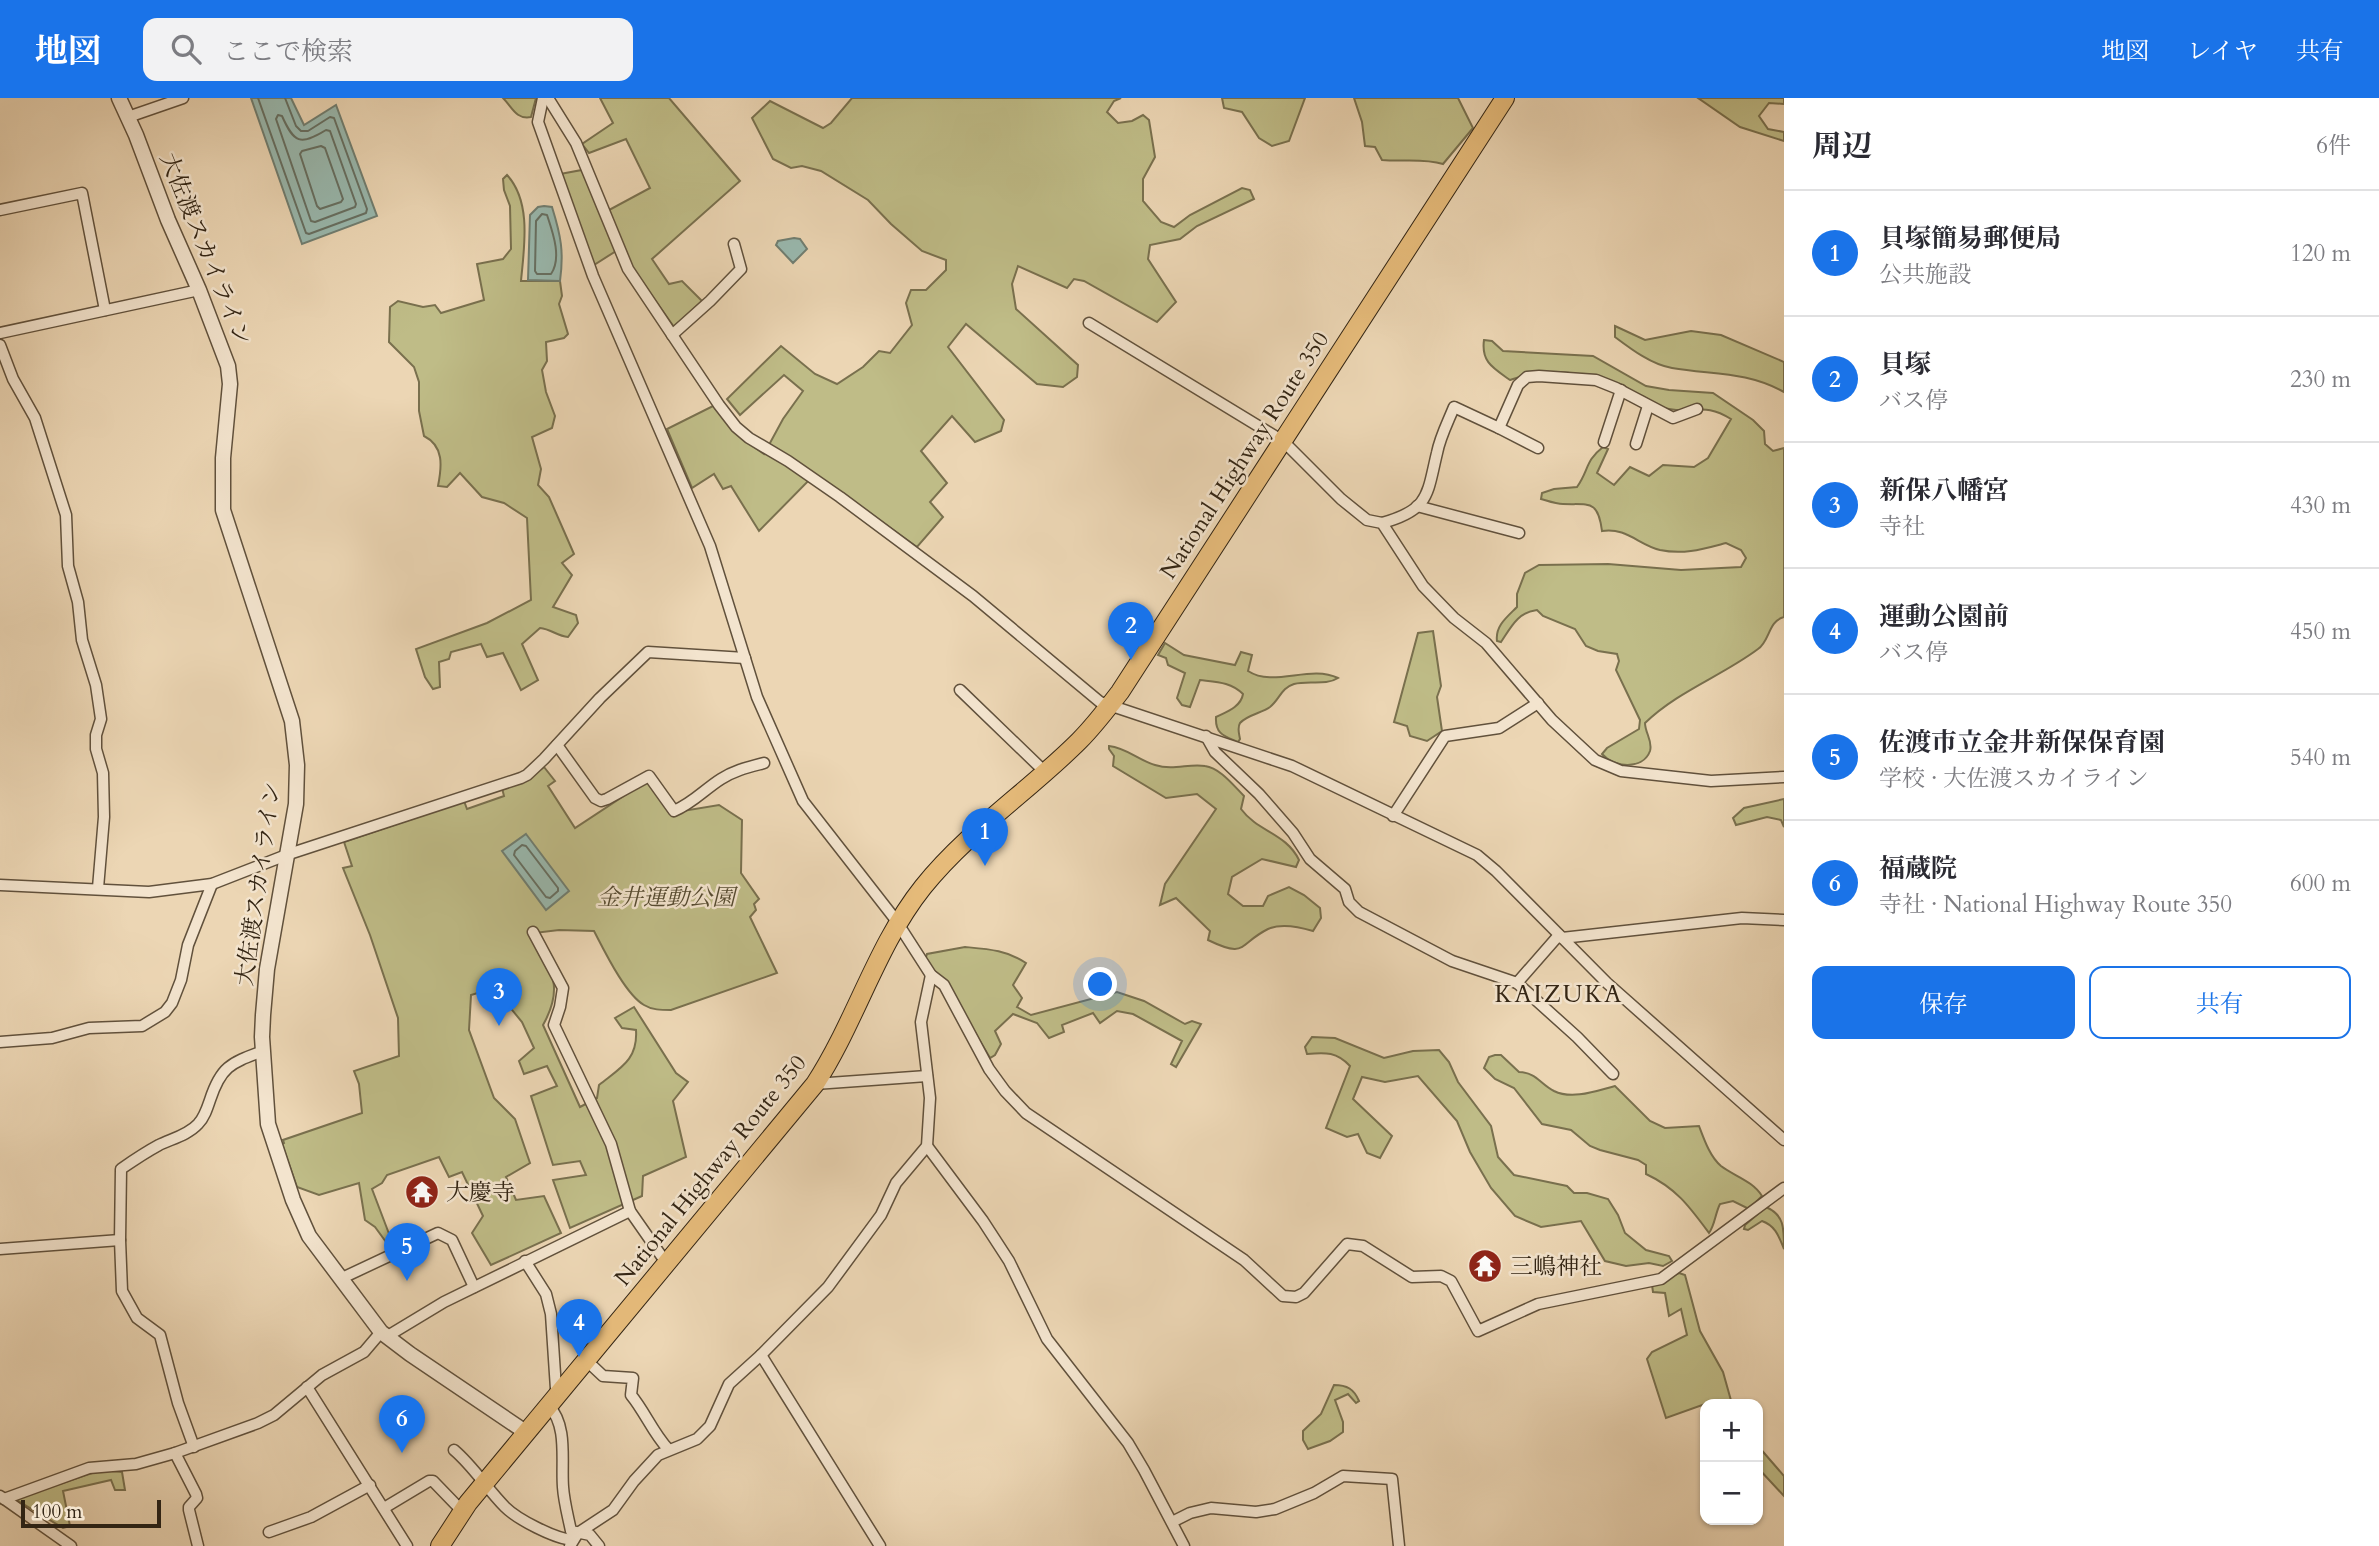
<!DOCTYPE html>
<html lang="ja">
<meta charset="utf-8">
<style>
:root{--surface:#fff;--page:#f2f2f3;--text:#2b2b33;--muted:#7c7c81;--line:#e1e1e2;--accent:#1a73e8}
body{margin:0;font-family:Cardo,"Noto Serif JP",serif;background:var(--page);color:var(--text)}
.controls{position:absolute;right:21px;bottom:21px;display:grid;overflow:hidden;border-radius:14px;box-shadow:0 2px 5px #0004}
.controls button{width:63px;height:63px;display:grid;place-items:center;padding:0;border:0;border-bottom:2px solid var(--line);background:var(--surface);color:var(--text);font:35px sans-serif}
.scale{position:absolute;left:21px;bottom:18px;width:140px;box-sizing:border-box;padding-left:7px;border:4px solid #332514;border-top:0;font-size:19px;line-height:24px;white-space:nowrap;color:#332514;-webkit-text-stroke:5px #f3e4ce;paint-order:stroke}
.you{position:absolute;left:1101px;top:887px;width:24px;height:24px;margin:-18px;border:5px solid #fff;border-radius:50%;background:#1a73e8;box-shadow:0 0 0 10px #1a73e833}
.badge{display:grid;place-items:center;width:46px;height:46px;border-radius:50%;background:var(--accent);color:#fff;font-size:23px;font-weight:700}
.pin{position:absolute;translate:-50% -58px;filter:drop-shadow(0 2px 4px #0008)}
.pin::after{content:'';position:absolute;top:37px;width:24px;height:21px;background:inherit;clip-path:polygon(0 0,100% 0,50% 100%)}
.list{margin:0;padding:0;list-style:none}
h2{display:flex;justify-content:space-between;align-items:center;height:91px;margin:0;padding:0 28px;font-size:30px}
h2 small{font-size:23px;font-weight:400;color:var(--muted)}
.list li{display:grid;grid-template-columns:46px 1fr auto;gap:21px;align-items:center;box-sizing:border-box;height:126px;padding:0 28px;border-top:2px solid var(--line)}
.list b{display:block;font-size:26px;white-space:nowrap}
.list p{margin:0;font-size:23px;white-space:nowrap;color:var(--muted)}
.list em{font-size:23px;font-style:normal;color:var(--muted)}
.actions{display:flex;gap:14px;padding:21px 28px}
.actions a{flex:1;padding:16px 0;border:2px solid var(--accent);border-radius:14px;text-align:center;font-size:24px;color:var(--accent)}
.actions .main{background:var(--accent);color:#fff}
.icon{flex:none;width:38px;height:38px;fill:none;stroke:currentColor;stroke-width:2;stroke-linecap:round;stroke-linejoin:round}
.map{position:relative;flex:none;width:1784px;height:1448px;overflow:hidden}
header{display:flex;align-items:center;gap:42px;box-sizing:border-box;height:98px;padding:0 35px;background:var(--accent);color:#fff}
header strong{font-size:33px}
nav{display:flex;gap:38px;margin-inline-start:auto;font-size:24px}
.search{width:490px;height:63px;background:var(--page);display:flex;align-items:center;gap:18px;box-sizing:border-box;padding:0 24px;border-radius:14px;color:var(--muted);font-size:26px}
main{display:flex}
aside{flex:1;background:var(--surface)}
.map>svg:first-child{display:block}
.green{fill:#bfbc87;stroke:#79704e;stroke-width:2}
.water{fill:#99b9af;stroke:#707e71;stroke-width:2}
.lines{fill:none;stroke-linecap:round;stroke-linejoin:round}
.shore{stroke:#666f62;stroke-width:2}
.minor-casing{stroke:#61513c;stroke-width:13}
.tertiary-casing{stroke:#61513c;stroke-width:17}
.trunk-casing{stroke:#332514;stroke-width:20}
.minor{stroke:#f3e4ce;stroke-width:10}
.tertiary{stroke:#f3e4ce;stroke-width:14}
.trunk{stroke:#e6bb7a;stroke-width:18}
.labels{text-anchor:middle;stroke-width:5;stroke-linejoin:round;paint-order:stroke}
.street-label{font-size:23px;fill:#332514;stroke:#f3e4ce}
.park-label{font-size:23px;font-style:italic;fill:#564b31;stroke:#f3e4ce}
.poi-label{font-size:23px;fill:#332514;stroke:#f3e4ce;text-anchor:start}
.neighbourhood-label{font-size:24px;letter-spacing:2px;fill:#332514;stroke:#f3e4ce}
</style>
<header>
<strong>地図</strong>
<div class="search"><svg class="icon" aria-label="search" viewBox="0 0 24 24"><circle cx="10" cy="10" r="6"/><path d="M15 15l6 6"/></svg>ここで検索</div>
<nav><a>地図</a><a>レイヤ</a><a>共有</a></nav>
</header>
<main>
<div class="map">
<svg width="1784" height="1448" viewBox="0 0 1784 1448">
<rect width="100%" height="100%" fill="#ecd6b4"/>
<filter id="stains"><feTurbulence type="fractalNoise" baseFrequency=".00286" numOctaves="4"/><feColorMatrix values="0 0 0 0 .2 0 0 0 0 .09 0 0 0 0 .02 0 0 0 .5 -.17"/></filter>
<radialGradient id="worn" r=".72"><stop offset=".6" stop-color="#630" stop-opacity="0"/><stop offset="1" stop-color="#630" stop-opacity=".3"/></radialGradient>
<!-- green -->
<g class="green">
<path d="M503,0H536L531,19C516,22 512,9 503,0Z"/>
<path d="M600,0H669L740,83L652,161L669,186L682,183L702,203L674,229L631,168L609,112L650,90L626,41L589,55L582,46L613,25Z"/>
<path d="M852,0H1121L1114,3L1107,14L1118,25L1132,23L1143,17L1149,22L1155,59L1143,81V103L1161,124L1174,129L1190,117L1242,90L1250,92L1254,101L1197,128L1180,141L1150,147L1148,161L1176,204L1157,224L1084,183L1074,181L1067,190L1018,168L1012,186L1016,211L1078,267L1077,279L1063,289L1037,286L966,226L948,249L1004,322L1001,333L975,344L952,318L921,353L947,385L930,404L943,419L917,449L815,376L759,433L731,388L723,391L714,376L692,390L667,331L713,308L743,341L764,356L783,321L803,293L784,277L740,317L727,301L781,248L815,276L837,286L863,269L879,253L890,255L912,227L906,205L911,192H926L946,172V162L922,153L891,126L868,102L821,73L802,68L791,70L773,61L752,20L770,3L823,30L831,25Z"/>
<path d="M1222,0H1305L1289,43L1272,48L1259,40L1242,14L1224,10Z"/>
<path d="M1354,0H1458L1473,30L1443,66C1423,60 1403,64 1382,62L1375,49L1365,48L1362,24Z"/>
<path d="M1698,0H1784V6L1769,5L1759,18L1768,31L1784,34V43L1740,29Z"/>
<path d="M582,72L616,153L594,167L560,76Z"/>
<path d="M507,77C532,104 524,150 521,183H560L562,198L559,206L568,236L564,240L546,244L547,263L542,272L546,294L555,318L552,330L532,339L541,371L538,387L549,399L574,456L562,465L572,477L553,509L576,517L578,525L568,539C557,538 551,531 540,530L522,546L538,582L521,592L503,555L487,559L481,546L451,554L449,561L439,564L440,589L433,591L425,579L416,551L487,525L531,502L527,420L504,405L482,399L460,375L447,389L438,388C442,368 444,348 424,338L419,313V284L414,269L389,244L390,209L398,203L423,209L435,207L441,215L484,202L477,166L503,161L511,151L510,108L504,92L503,81Z"/>
<path d="M1615,228L1645,242L1691,233L1721,237L1784,264V294C1746,273 1713,277 1672,270C1652,267 1631,251 1615,239Z"/>
<path d="M1484,242L1492,243L1503,253L1593,258L1646,288L1669,292L1713,295L1753,322L1764,333L1765,346L1773,353L1784,350V519C1768,523 1770,543 1758,551C1722,578 1678,593 1645,625C1645,635 1653,643 1650,653C1643,672 1614,670 1602,656L1607,650L1639,631L1640,622L1616,572L1619,563L1617,556L1598,553L1586,548L1575,531L1543,518L1537,512C1518,514 1511,529 1501,544L1497,543C1495,528 1507,519 1517,509V496L1525,475L1539,467L1608,466L1681,472L1741,469L1746,460L1741,452L1726,445C1703,451 1684,457 1660,452C1639,447 1626,429 1602,433C1598,401 1589,407 1563,406C1556,406 1548,403 1541,401L1542,395L1554,391L1577,389C1589,372 1585,363 1603,349L1608,351L1597,375L1614,387L1630,369L1649,378L1663,367L1694,369L1708,360L1731,321C1704,304 1696,316 1669,311C1659,310 1649,301 1640,297C1597,277 1556,265 1510,282C1493,270 1481,264 1484,242Z"/>
<path d="M1433,533L1441,588L1437,599L1442,633L1427,643L1410,638L1407,628L1394,624L1418,535Z"/>
<path d="M1165,545L1184,557L1235,567L1241,554L1252,557L1248,573C1274,590 1310,566 1338,580C1326,588 1308,582 1294,586C1281,590 1280,601 1270,609C1262,615 1247,617 1240,625C1237,630 1239,635 1240,641L1238,644C1224,638 1215,636 1216,619C1226,614 1241,609 1243,596C1231,584 1217,584 1200,582L1190,609L1182,607L1177,600L1185,575L1168,567L1166,560L1158,557Z"/>
<path d="M1109,648C1127,650 1138,662 1155,667C1174,673 1189,665 1205,668C1220,670 1233,687 1244,698L1241,711C1258,734 1286,735 1299,762L1296,769L1262,761L1232,779L1228,796L1243,808H1263L1268,798L1289,789L1304,797L1320,810L1321,820L1313,833C1300,829 1281,825 1268,831C1238,846 1247,861 1208,842L1210,833L1176,800L1160,807L1165,786L1216,711L1197,696L1166,700L1113,668L1114,658L1109,651Z"/>
<path d="M544,669L555,683L548,688L575,730L645,684H650L671,715L719,707L742,722L741,775L759,801L754,806L756,812L750,819L777,875L671,912C661,912 652,912 644,907C625,896 604,852 594,833L559,832L534,835C550,872 565,888 543,927L580,1009L597,1000L599,987C620,970 638,962 636,932L622,930L615,920L634,909L676,975L688,984L673,1003L686,1059L643,1078L642,1098L570,1130L553,1082L586,1077L580,1063L553,1067L531,998L557,988L547,968L524,976L519,963L534,950L522,924L494,890L471,897L469,932L494,1000L515,1021L530,1065L506,1079L516,1102L544,1098L561,1135L491,1167L472,1135L483,1118L462,1074L449,1079L439,1059L387,1077L382,1085L372,1091L391,1141L386,1144L375,1129L365,1122L359,1085L319,1097L297,1089L282,1046L284,1045L283,1042L362,1015L359,986L354,973L399,958L398,920L370,837L343,770L352,768L344,744L464,703L467,711L504,698L502,690L529,680Z"/>
<path d="M1784,701V729L1781,722L1767,719L1736,727L1733,720L1744,710Z"/>
<path d="M965,849C987,851 1007,852 1026,865L1013,887L1022,900L1017,909L1031,917L1117,894L1144,903L1185,926L1192,923L1201,926L1176,969L1171,966L1182,943L1133,916L1117,913L1100,925L1093,915L1062,927L1064,934L1049,940L1037,925L1013,916L995,933L1001,946L995,957L990,960L960,909L925,862L927,856Z"/>
<path d="M1312,939L1335,940L1384,960L1413,953L1439,952L1449,964L1458,984L1491,1028L1498,1059L1514,1077L1567,1088L1574,1095H1587L1608,1101L1618,1117L1625,1135L1646,1152L1669,1158L1672,1163L1663,1168L1649,1165L1626,1168L1605,1163L1581,1123L1541,1129L1515,1118L1491,1090L1470,1054L1457,1023L1418,978L1385,984L1362,979L1353,1001L1392,1038L1380,1060L1367,1055L1358,1036L1347,1039L1326,1030L1350,968C1337,954 1326,954 1307,956L1305,949Z"/>
<path d="M1495,957H1501L1519,974C1537,975 1539,985 1554,993C1572,1002 1596,993 1615,988L1650,1023L1665,1030L1699,1028C1704,1041 1710,1059 1721,1068C1734,1078 1753,1083 1762,1098L1749,1111L1733,1103L1720,1106C1715,1116 1715,1127 1709,1135C1689,1108 1676,1090 1646,1076V1067L1638,1062L1600,1052L1590,1048L1571,1032L1542,1026L1514,990L1495,981L1484,970L1489,959Z"/>
<path d="M1766,1109C1784,1117 1784,1129 1784,1151C1779,1139 1776,1128 1762,1123L1748,1132L1744,1131L1745,1127Z"/>
<path d="M1679,1175L1685,1177L1700,1233L1723,1274L1732,1306H1705L1666,1320L1647,1261L1652,1254L1687,1237L1681,1211L1669,1218L1665,1195L1653,1194L1652,1187Z"/>
<path d="M1334,1287C1347,1287 1354,1291 1359,1303L1356,1305L1348,1296L1335,1302L1343,1324V1334L1330,1343L1308,1351L1303,1342V1333L1321,1316Z"/>
<path d="M1758,1348L1784,1378V1398L1758,1370Z"/>
<path d="M101,1372L122,1374L125,1392H115L111,1382L63,1393L70,1428L63,1430L15,1401Z"/>
</g>
<!-- water -->
<g class="water">
<path d="M251,0H291L304,27L336,7L377,118L302,146Z"/>
<path d="M544,108L552,109C561,138 564,154 560,183L528,182L530,117L538,109Z"/>
<path d="M794,140L800,141L807,151L793,165L776,147L778,143Z"/>
<path d="M526,736L569,793L546,812L502,753Z"/>
</g>
<g class="lines">
<!-- shore -->
<g class="shore">
<path d="M258,0L306,135L309,136L366,115L367,111L334,20L330,19L308,33H301L296,28L285,0"/>
<path d="M278,17L282,18C294,45 300,48 326,32L330,33L356,106L355,109L315,124L311,123L276,21Z"/>
<path d="M321,48L325,50L343,101L341,104L320,111L317,108L300,56L302,53Z"/>
<path d="M542,116L547,117C553,135 562,160 551,176H537L535,173L536,123Z"/>
<path d="M522,747L526,748L558,790V793L550,800L546,799L514,757L515,753Z"/>
</g>
<!-- minor casing -->
<g class="minor-casing">
<g id="minor">
<path d="M543,0L538,24L593,178L710,448L757,599L803,703L895,821L931,877L944,887L989,971L1005,993L1026,1015L1244,1162L1283,1198L1296,1199L1304,1195L1347,1146L1363,1148L1412,1179L1441,1178L1451,1183L1478,1233L1538,1206L1661,1181L1784,1090"/>
<path d="M548,0L576,45L628,171L719,307L736,329L749,340L788,363L840,399L973,498L1100,604L1292,668L1477,757L1496,773L1607,885L1784,1042"/>
<path d="M128,19L183,0"/>
<path d="M0,112L82,95L105,212"/>
<path d="M1089,225L1283,343L1341,401L1367,422L1382,425L1423,488L1454,520L1486,545L1552,622L1595,662L1621,673L1711,683L1784,679"/>
<path d="M0,235L199,192"/>
<path d="M672,237L710,203L741,171L734,146"/>
<path d="M0,247L13,281L35,320L66,417L68,468L78,504L82,542L96,587L101,621L96,637V651L103,675L104,719L98,790"/>
<path d="M1499,330L1538,350"/>
<path d="M1604,344L1621,292"/>
<path d="M1636,346L1648,308"/>
<path d="M1417,408L1519,435"/>
<path d="M1382,425C1430,412 1427,396 1437,355C1440,339 1448,324 1454,309L1499,330L1518,287L1527,279L1539,278L1596,282L1616,290L1673,320L1697,311"/>
<path d="M960,592L1045,674"/>
<path d="M1206,638L1215,654L1259,696L1293,735L1310,761L1345,791L1349,804L1359,814L1452,863L1517,885"/>
<path d="M557,647L595,700L601,703L607,701L649,678L674,713C693,705 705,691 721,681C735,672 749,669 764,665"/>
<path d="M1393,718L1445,638L1499,630L1538,605"/>
<path d="M0,787L149,794L212,786L289,756L521,680L527,677L544,661L600,600L648,554L745,560"/>
<path d="M533,834L563,890L560,909L554,927L611,1046L630,1113L667,1166"/>
<path d="M1559,837L1517,885L1577,939L1613,976"/>
<path d="M1562,840L1742,820L1784,822"/>
<path d="M0,944L52,940L89,930L142,928L165,914L172,905L181,882L188,847L212,786"/>
<path d="M815,986L927,978"/>
<path d="M927,1048L983,1123L1009,1163L1047,1241L1128,1345L1144,1372L1184,1448"/>
<path d="M0,1151L120,1142"/>
<path d="M525,1163L546,1196L551,1216L556,1291L559,1295"/>
<path d="M340,1181L438,1135L452,1142L474,1189"/>
<path d="M386,1239L444,1204L630,1113"/>
<path d="M761,1257L880,1448"/>
<path d="M586,1262L603,1278L633,1280L631,1297C645,1314 653,1335 668,1351"/>
<path d="M307,1289L407,1448"/>
<path d="M549,1308C568,1328 561,1363 563,1389C564,1404 568,1418 571,1433L590,1437L599,1448"/>
<path d="M194,1349L178,1305L160,1237L137,1220L122,1193L120,1142L121,1071C134,1062 146,1054 159,1047C171,1041 188,1037 198,1026C204,1020 207,1011 210,1002C221,968 231,965 263,953"/>
<path d="M454,1352C474,1369 487,1391 505,1409C517,1421 555,1441 573,1442"/>
<path d="M175,1355L196,1396L197,1400L189,1409V1412L198,1448"/>
<path d="M0,1398L71,1448"/>
<path d="M4,1401L89,1370L136,1366L175,1355L258,1325L274,1317L322,1277L364,1254L381,1234"/>
<path d="M384,1410L429,1383H433L462,1413"/>
<path d="M1172,1424L1190,1415L1211,1410L1256,1414L1275,1411L1314,1395L1343,1378L1392,1381L1399,1448"/>
<path d="M269,1434L311,1419L370,1387"/>
<path d="M570,1448L578,1435L613,1412L634,1383L658,1357L697,1341L710,1328L729,1286L761,1257L828,1189L881,1117L896,1085L927,1048L930,1000L921,924L931,877"/>
</g>
</g>
<!-- tertiary casing -->
<g class="tertiary-casing">
<path id="tertiary" d="M119,0L136,37L168,122L199,192L228,268L230,286L223,360V412L292,623L297,667L296,706L267,871L263,917L262,939L268,1026L293,1102L309,1138L381,1234L410,1256L527,1335"/>
</g>
<!-- trunk casing -->
<g class="trunk-casing">
<path id="trunk" d="M440,1448L468,1405L815,986C856,923 876,848 923,789C968,733 1029,693 1079,643C1094,628 1107,611 1120,594L1505,0"/>
</g>
<!-- minor -->
<use href="#minor" class="minor"/>
<!-- tertiary -->
<use href="#tertiary" class="tertiary"/>
<!-- trunk -->
<use href="#trunk" class="trunk"/>
</g>
<!-- icons -->
<defs>
<g id="temple-disc" transform="scale(1.75)"><circle r="9.5" fill="#8f2418" stroke="#f3e4ce"/><path d="M0-6L5-2H3V0L6.5 2.5H4V6H1.5V3h-3V6H-4V2.5H-6.5L-3 0V-2H-5Z" fill="#fff"/></g>
</defs>
<g fill-rule="evenodd">
<use href="#temple-disc" x="422" y="1094"/>
<use href="#temple-disc" x="1485" y="1168"/>
</g>
<g class="labels">
<!-- street labels -->
<g class="street-label">
<text transform="translate(206 151) rotate(68)" y="8">大佐渡スカイライン</text>
<text transform="translate(1244 357) rotate(-57)" y="8">National Highway Route 350</text>
<text transform="translate(258 786) rotate(-82)" y="8">大佐渡スカイライン</text>
<text transform="translate(710 1072) rotate(-51)" y="8">National Highway Route 350</text>
</g>
<!-- park labels -->
<g class="park-label">
<text x="666" y="807">金井運動公園</text>
</g>
<!-- poi labels -->
<g class="poi-label">
<text x="446" y="1102">大慶寺</text>
<text x="1510" y="1176">三嶋神社</text>
</g>
<!-- neighbourhood labels -->
<g class="neighbourhood-label">
<text x="1559" y="904">KAIZUKA</text>
</g>
</g>
<rect width="100%" height="100%" filter="url(#stains)"/>
<rect width="100%" height="100%" fill="url(#worn)"/>
</svg>
<div class="controls">
<button>+</button>
<button>−</button>
</div>
<div class="scale">100 m</div>
<div class="you"></div>
<div class="pin badge" style="left:985px;top:768px">1</div>
<div class="pin badge" style="left:1131px;top:562px">2</div>
<div class="pin badge" style="left:499px;top:928px">3</div>
<div class="pin badge" style="left:579px;top:1259px">4</div>
<div class="pin badge" style="left:407px;top:1183px">5</div>
<div class="pin badge" style="left:402px;top:1355px">6</div>
</div>
<aside>
<h2>周辺<small>6件</small></h2>
<ul class="list">
<li><span class="badge">1</span><div><b>貝塚簡易郵便局</b><p>公共施設</p></div><em>120 m</em></li>
<li><span class="badge">2</span><div><b>貝塚</b><p>バス停</p></div><em>230 m</em></li>
<li><span class="badge">3</span><div><b>新保八幡宮</b><p>寺社</p></div><em>430 m</em></li>
<li><span class="badge">4</span><div><b>運動公園前</b><p>バス停</p></div><em>450 m</em></li>
<li><span class="badge">5</span><div><b>佐渡市立金井新保保育園</b><p>学校 · 大佐渡スカイライン</p></div><em>540 m</em></li>
<li><span class="badge">6</span><div><b>福蔵院</b><p>寺社 · National Highway Route 350</p></div><em>600 m</em></li>
</ul>
<div class="actions"><a class="main">保存</a><a>共有</a></div>
</aside>
</main>
